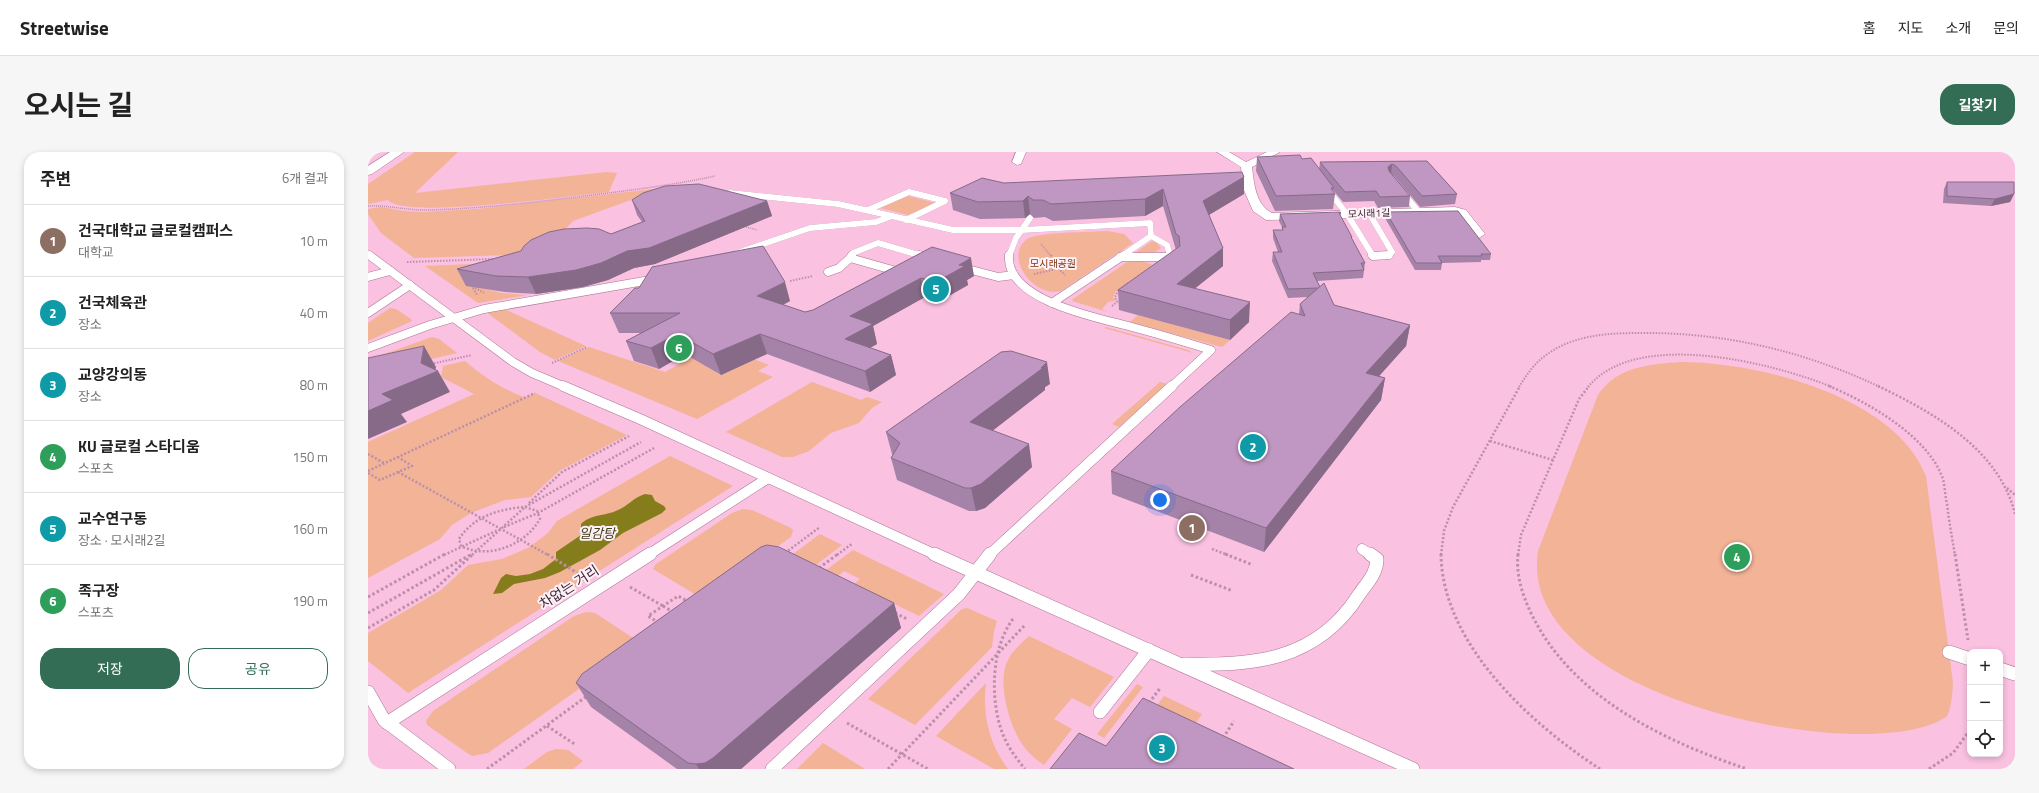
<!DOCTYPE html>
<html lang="ko">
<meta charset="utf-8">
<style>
:root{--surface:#fff;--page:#f6f6f6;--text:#222;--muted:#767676;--line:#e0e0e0;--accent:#346d55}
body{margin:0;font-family:"Titillium Web","Noto Sans KR",sans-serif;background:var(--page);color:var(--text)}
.controls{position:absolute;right:12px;bottom:12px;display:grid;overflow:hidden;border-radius:8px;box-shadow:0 2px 6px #0003}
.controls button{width:36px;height:36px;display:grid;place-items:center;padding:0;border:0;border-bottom:1px solid var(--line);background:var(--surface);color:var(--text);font:20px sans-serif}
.you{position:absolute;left:792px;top:348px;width:14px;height:14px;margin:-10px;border:3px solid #fff;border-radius:50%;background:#1a73e8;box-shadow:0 0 0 6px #1a73e833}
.badge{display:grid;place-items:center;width:26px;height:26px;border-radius:50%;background:var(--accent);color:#fff;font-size:13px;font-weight:700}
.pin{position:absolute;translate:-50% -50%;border:2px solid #fff;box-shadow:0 1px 4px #0006}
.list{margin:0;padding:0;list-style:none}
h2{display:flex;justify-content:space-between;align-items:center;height:52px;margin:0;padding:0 16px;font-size:17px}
h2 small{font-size:13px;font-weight:400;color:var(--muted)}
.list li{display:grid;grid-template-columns:26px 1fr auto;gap:12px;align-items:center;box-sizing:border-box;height:72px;padding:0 16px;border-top:1px solid var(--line)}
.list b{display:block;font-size:15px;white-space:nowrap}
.list p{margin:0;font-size:13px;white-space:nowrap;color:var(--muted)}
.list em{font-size:13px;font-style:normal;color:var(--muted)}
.actions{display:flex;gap:8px;padding:12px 16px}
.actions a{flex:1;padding:9px 0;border:1px solid var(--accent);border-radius:16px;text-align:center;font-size:14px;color:var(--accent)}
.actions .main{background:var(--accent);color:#fff}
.icon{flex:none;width:22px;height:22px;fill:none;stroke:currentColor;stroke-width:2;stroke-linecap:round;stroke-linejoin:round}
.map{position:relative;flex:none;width:1647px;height:617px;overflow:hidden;border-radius:16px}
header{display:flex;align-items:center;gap:24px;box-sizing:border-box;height:56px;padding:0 20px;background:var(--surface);border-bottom:1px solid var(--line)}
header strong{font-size:19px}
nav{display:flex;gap:22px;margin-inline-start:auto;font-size:14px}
.intro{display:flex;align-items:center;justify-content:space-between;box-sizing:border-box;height:96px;padding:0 24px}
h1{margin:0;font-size:28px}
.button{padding:10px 18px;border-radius:16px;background:var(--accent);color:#fff;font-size:14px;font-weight:700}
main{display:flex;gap:24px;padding:0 24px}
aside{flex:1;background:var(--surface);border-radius:16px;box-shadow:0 2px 6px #0003}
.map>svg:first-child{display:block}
.green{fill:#f2b397}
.water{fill:#857d1c}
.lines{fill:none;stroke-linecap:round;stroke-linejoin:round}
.lane-far3-casing{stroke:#ab7694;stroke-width:6}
.lane-far2-casing{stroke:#ab7694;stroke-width:9}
.lane-far1-casing{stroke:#ab7694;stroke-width:11}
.lane-casing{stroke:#ab7694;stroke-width:14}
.street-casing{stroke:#ab7694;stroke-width:1}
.secondary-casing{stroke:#ab7694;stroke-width:1}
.path-far3{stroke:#bc8fa9;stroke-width:1.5;stroke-dasharray:1 1;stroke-linecap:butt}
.path-far2{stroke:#bc8fa9;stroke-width:2;stroke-dasharray:1.5 1.5;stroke-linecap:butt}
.path-far1{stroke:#bc8fa9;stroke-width:2.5;stroke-dasharray:2 2;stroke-linecap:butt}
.path{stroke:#bc8fa9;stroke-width:3;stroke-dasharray:2.5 2.5;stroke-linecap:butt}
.lane-far3{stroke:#fff;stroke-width:6}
.lane-far2{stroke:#fff;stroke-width:8}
.lane-far1{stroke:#fff;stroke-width:10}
.lane{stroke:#fff;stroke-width:13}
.street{fill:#fff;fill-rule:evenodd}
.secondary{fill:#fff;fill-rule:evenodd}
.path-bridge{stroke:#bc8fa9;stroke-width:3;stroke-dasharray:2.5 2.5;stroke-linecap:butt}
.wall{fill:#a582a8}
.shaded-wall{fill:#866a88}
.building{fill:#c097c3;stroke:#866a88}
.labels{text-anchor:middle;stroke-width:4;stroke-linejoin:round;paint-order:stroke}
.far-street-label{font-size:10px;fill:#3d2734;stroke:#fef1f8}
.far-park-label{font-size:10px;fill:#7e340b;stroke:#fef1f8}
.water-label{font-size:13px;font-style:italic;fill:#3f3b15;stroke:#fef1f8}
.near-street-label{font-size:14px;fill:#3d2734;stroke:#fef1f8}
</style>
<header>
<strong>Streetwise</strong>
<nav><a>홈</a><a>지도</a><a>소개</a><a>문의</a></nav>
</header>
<div class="intro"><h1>오시는 길</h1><a class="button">길찾기</a></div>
<main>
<aside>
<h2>주변<small>6개 결과</small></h2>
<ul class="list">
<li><span class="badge" style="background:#8d6e63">1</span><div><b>건국대학교 글로컬캠퍼스</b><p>대학교</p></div><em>10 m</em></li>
<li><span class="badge" style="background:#0f9aa8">2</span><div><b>건국체육관</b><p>장소</p></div><em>40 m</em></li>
<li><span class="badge" style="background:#0f9aa8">3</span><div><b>교양강의동</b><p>장소</p></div><em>80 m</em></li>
<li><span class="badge" style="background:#2e9e5b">4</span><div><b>KU 글로컬 스타디움</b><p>스포츠</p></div><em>150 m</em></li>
<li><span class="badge" style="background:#0f9aa8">5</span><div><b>교수연구동</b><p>장소 · 모시래2길</p></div><em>160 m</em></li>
<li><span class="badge" style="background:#2e9e5b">6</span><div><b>족구장</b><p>스포츠</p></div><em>190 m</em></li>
</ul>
<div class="actions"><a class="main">저장</a><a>공유</a></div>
</aside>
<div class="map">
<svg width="1647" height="617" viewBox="0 0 1647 617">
<rect width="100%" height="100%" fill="#fac1e1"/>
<!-- green -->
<g class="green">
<path d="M47,0H90L47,41L239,20L249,21L241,40C209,43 36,68 20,48L0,52V32Z"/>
<path d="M321,33L271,45L205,69L174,102L46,106L13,81L0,62V57L13,55L36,59L55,60L108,57Z"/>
<path d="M540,44L568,51L540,63L512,56Z"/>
<path d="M739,79L756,82L765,91L693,139C666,146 635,105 659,87C669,80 724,80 739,79Z"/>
<path d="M784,89L788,90L793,96L787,100L767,101Z"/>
<path d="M772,109L784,112L777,122L748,139L745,145L747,149L740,150L734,157L740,160L704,149L705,147L759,110Z"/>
<path d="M156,110L114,136L134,141L160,143L110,151L57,114Z"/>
<path d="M22,156L28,157L43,167L44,169L0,189V171Z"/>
<path d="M134,156L218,194L187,208L172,200L118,160Z"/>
<path d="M770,163L862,188L854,195L762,170Z"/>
<path d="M738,175L820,198L825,201L736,176Z"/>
<path d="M64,185L71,187L89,201L33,214L8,205Z"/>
<path d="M221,195L297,220L329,202L339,215L352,223L376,212L380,205L401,213L390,219L405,225L329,267L190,209Z"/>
<path d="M97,209C118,227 132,235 157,246L167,241L259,283L191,319L163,345L137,348L103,361L84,373L72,387L0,426V290L106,242L73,225L75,214Z"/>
<path d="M1312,210C1390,210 1527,244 1558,324L1585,531C1584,542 1584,554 1579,564C1510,617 1146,550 1170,399L1230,243C1248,215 1282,212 1312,210Z"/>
<path d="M444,230L493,248L499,245L514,250L504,256L491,271L463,281L441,299L425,305H414L358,280Z"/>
<path d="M792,230L799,232L751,275L744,272Z"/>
<path d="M302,304L365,334L40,541L0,509V481L73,438L100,413L134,407L160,396L180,381L189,369Z"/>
<path d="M375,357L384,358L423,376L425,378L423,385L348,438L330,444L285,417L288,412L364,361Z"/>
<path d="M452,382L474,393L448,413L425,402Z"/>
<path d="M485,398L576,442L551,464L486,432L492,427L476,419L470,424L458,418Z"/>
<path d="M599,456L629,469L626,479L624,495L547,573L500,547L594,457Z"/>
<path d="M218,460L227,461L265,486L259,503L120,601L104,604L99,601L59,573L58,569L65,559L206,464Z"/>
<path d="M661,484L746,525L722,555L704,546L686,567L704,577L676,613C669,608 662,603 657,596C642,578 628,530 640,508C644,499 654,491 661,484Z"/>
<path d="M618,531C614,562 621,592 640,617H626L568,584Z"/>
<path d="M769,532L775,535L736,586L729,582Z"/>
<path d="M796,544L834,562L826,574L787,556Z"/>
<path d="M455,591L497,617H429Z"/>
<path d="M188,597L200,598L215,609L205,617H156L179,600Z"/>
</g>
<!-- water -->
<path class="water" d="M277,342L284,343L287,349L296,354L298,357L294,361L255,381L232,398L192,420L177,426L146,432L134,441L125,442L133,426L138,422L148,424L162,422L175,417L188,407V400L213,383V372C223,362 238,364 250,358C260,354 266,345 277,342Z"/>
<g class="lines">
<!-- lane-far3 casing -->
<g class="lane-far3-casing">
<g id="lane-far3">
<path d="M959,37L979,62L1005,104"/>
<path d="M1033,39L1050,59"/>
<path d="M362,41L470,52L524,64"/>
<path d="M500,58L541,40L577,49L538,68"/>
<path d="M1001,61L1024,100L1020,104"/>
<path d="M783,84L799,93L802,104"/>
<path d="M0,102L2,104"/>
<path d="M366,102L442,76L508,70L524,64L585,78H654L782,71L783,84L754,104"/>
<path d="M483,104L485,101L510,91L554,104"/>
<path d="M641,104L648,86L662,66"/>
</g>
</g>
<!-- lane-far2 casing -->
<g class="lane-far2-casing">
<g id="lane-far2">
<path d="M1,103L145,210L164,221L197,235"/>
<path d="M551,103L563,106"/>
<path d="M641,103C637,149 731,166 764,175C790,182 817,190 843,198L803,235"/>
<path d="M801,103L802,105"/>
<path d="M1004,103L1005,104L1021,103"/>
<path d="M752,105H806"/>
<path d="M482,106L484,103"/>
<path d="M592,115L630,125L646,123"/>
<path d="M460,120L471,116L482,106L535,121"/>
<path d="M0,125L22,119"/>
<path d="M684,151L756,103"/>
<path d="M0,161L42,133"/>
<path d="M0,196L62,173L116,157L288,127"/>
</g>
</g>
<!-- lane-far1 casing -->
<g class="lane-far1-casing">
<g id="lane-far1">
<path d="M195,234L272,267L568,403"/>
<path d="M994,397L1003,403"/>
<path d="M280,403L400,326"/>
<path d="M621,403L804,234"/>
</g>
</g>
<!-- lane casing -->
<g class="lane-casing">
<g id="lane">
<path d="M566,402L1045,617"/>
<path d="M1581,500L1602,507"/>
<path d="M816,512C886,514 949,508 990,444C998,432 1009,422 1009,407L1002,402"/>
<path d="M1632,517L1647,522"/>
<path d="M0,540L16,568L81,617"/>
<path d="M732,560L781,498"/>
<path d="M19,571L282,402"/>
<path d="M404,617L591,442L622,402"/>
</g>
</g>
<!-- street casing -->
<g class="street-casing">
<g id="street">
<path d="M648,0H658L653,12L649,13L644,10Z"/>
<path d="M849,0H861L878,10L899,0H912L884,15C886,32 888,53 904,61L1087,55L1098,58L1117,82L1111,86L1107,85L1090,64L1086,63L898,68L885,59L875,36L873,15Z"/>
</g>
</g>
<!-- secondary casing -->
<g class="secondary-casing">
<path id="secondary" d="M22,0H36L4,22L0,23V14Z"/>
</g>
<!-- path-far3 -->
<g class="path-far3">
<path d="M0,54C19,53 38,58 57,58C108,57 159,51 209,45C255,39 301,34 347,24"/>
<path d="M378,75L389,78"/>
<path d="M673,92L683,104"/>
</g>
<!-- path-far2 -->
<g class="path-far2">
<path d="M683,103L689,115L697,123"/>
<path d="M39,110L126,107"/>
<path d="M666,122L688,117"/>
<path d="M422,129L445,124"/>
<path d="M102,133L116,141"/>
<path d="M105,136L109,143"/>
<path d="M744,154L749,150L747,145L750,139L760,131"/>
<path d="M184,211L219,195"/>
<path d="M63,212L104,203"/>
<path d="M1151,235C1159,222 1168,209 1181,201C1207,183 1241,181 1271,181C1356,180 1436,199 1512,235"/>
<path d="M1220,235C1268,176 1405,211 1464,235"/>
</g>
<!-- path-far1 -->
<g class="path-far1">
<path d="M1461,234C1501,251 1560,284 1575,327C1577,335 1577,344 1579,352C1581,369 1584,386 1587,403"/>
<path d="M1510,234C1566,261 1631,297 1647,362"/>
<path d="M1122,289L1185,308"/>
<path d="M0,302L16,311"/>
<path d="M0,319L167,241"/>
<path d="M30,320L180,403"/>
<path d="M0,321L12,328L44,314L30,305"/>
<path d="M1639,336L1647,343"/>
<path d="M161,351L194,320L261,284"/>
<path d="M157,355L169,359L172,367C157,393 121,408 93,394L91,387C106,364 131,357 157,355Z"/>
<path d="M157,355L273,290"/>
<path d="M136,375L170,361L286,296"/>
<path d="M844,397L860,403"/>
<path d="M417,401L452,375"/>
<path d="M76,403L130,378"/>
<path d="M104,403L157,355"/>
<path d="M469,403L485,391"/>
<path d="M1073,403L1076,379L1085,355L1152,234"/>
<path d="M1150,403L1153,383L1211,247L1221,234"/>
</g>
<!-- path -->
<g class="path">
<path d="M179,402L214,424"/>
<path d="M857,402L885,413"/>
<path d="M1073,402C1074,492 1163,572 1232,617"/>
<path d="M1150,402C1148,423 1154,442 1163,461C1203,545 1296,589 1379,617"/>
<path d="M1587,402L1600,488"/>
<path d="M451,416L470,402"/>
<path d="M823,423L865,439"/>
<path d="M262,435L295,454"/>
<path d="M0,445L77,402"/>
<path d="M0,461L102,403"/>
<path d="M527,461L539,467"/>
<path d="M645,467C623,496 622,547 634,580C639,594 648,606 657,617"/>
<path d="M291,471L280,464L310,444L321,450"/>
<path d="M0,476L66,438L105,402"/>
<path d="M781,551L793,535"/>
<path d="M479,571L560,617"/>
<path d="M179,574L208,593"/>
<path d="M855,586L866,569"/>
<path d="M119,617L219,544"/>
<path d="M520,617L657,473"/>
<path d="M1561,617L1585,601L1602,578"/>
</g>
<!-- lane-far3 -->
<use href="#lane-far3" class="lane-far3"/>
<!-- lane-far2 -->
<use href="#lane-far2" class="lane-far2"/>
<!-- lane-far1 -->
<use href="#lane-far1" class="lane-far1"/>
<!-- lane -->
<use href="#lane" class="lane"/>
<!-- street -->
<use href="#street" class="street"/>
<!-- secondary -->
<use href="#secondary" class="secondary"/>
<!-- path-bridge -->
<path class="path-bridge" d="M295,454L305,460"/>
</g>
<!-- wall -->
<g class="wall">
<path d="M889,5L934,7L951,18L952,10L1059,9L1089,42L1087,52L1052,55L1026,24L1024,23L1042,44L1041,55L1010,56L1006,49L975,50L965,38V40L967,42L965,57L907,59L888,19Z"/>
<path d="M876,25V42L841,63L855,96V114L827,136L881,170L862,188L751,158L750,138L808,98L795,54L777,64L685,69L677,65L666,66L662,62L657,66L612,67L585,58L582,41L636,31Z"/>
<path d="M1579,30L1646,42L1642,50L1623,54L1575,51L1576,37Z"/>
<path d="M264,48L399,49L404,64L287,112L266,116L240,128L215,135L168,142L137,140L98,134L89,117L153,99L243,82L274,70L269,63Z"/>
<path d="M1018,60L1123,102L1122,108H1113V110L1074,111L1073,118H1047L1017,66Z"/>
<path d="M973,61L972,64L984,85V87L997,111L995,126L949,129L952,135L966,153L1042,173L1038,194L1011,224L1017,226L1013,248L896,400L744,342L743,319L931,162L932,152L940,145L920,146L904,109L905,100H910L905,86V78H914V75L911,69L912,62Z"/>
<path d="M564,95L606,124L599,128L600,133L572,149L557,145L505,174L509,192L502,196L523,203L528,223L502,240L399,202L353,223L317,202L291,217L266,209L258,189L273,181H251L242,161L422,149L415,153L437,160L445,158Z"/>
<path d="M682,232L677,235V238L624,279L664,315L617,356L608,359H601L529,328L523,306L525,303L524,302L518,280Z"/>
<path d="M526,451L533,476L373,617H309L223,555L208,531Z"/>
</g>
<!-- shaded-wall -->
<g class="shaded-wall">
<path d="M1024,12L1023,23L1019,25L1020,15Z"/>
<path d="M876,25V42L834,67L835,49Z"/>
<path d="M795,37V54L777,64V47Z"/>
<path d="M1646,42L1642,50L1623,54L1627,47Z"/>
<path d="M660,44L662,62L657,66L655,49Z"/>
<path d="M399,49L404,64L287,112L266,116L240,128L215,135L168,142L160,125L259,99Z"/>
<path d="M855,96V114L809,151V132Z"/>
<path d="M603,106L606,124L599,128L600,133L572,149L568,130L591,113Z"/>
<path d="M553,126L557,145L505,174L509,192L482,207L477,187L482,164Z"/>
<path d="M417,130L422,149L395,163L389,144Z"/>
<path d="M882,150L881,170L862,188V168Z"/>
<path d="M1042,173L1038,194L995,242L998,221Z"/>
<path d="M309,182L317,202L291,217L283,196Z"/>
<path d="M392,182L399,202L353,223L345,202Z"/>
<path d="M56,194L68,215L67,220L70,219L82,240L33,262L39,270L0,287V259L14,242L53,211Z"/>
<path d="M523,203L528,223L502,240L497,219Z"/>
<path d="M679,210L682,232L677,235V238L606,293L602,270Z"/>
<path d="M1017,226L1013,248L896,400L898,376Z"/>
<path d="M661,292L664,315L617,356L608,359L603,336Z"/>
<path d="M526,451L533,476L373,617H331L328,612Z"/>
</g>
<!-- building -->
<g class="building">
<path d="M932,3L934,7L943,6L966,36H963L967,42L908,44L889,5Z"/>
<path d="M1059,9L1089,42L1054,44L1028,14L1024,12L1020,15L1021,19L1042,44L1012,45L1008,39L977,40L952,10Z"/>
<path d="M874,20L876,25L835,49L855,96L809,132L882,150L862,168L750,138L812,94L811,84L808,82L795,37L777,47L683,52L675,48H665L660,44L655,49L610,50L582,41L614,26L636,31Z"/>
<path d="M1579,30H1646V42L1627,47L1579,44Z"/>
<path d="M331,32L399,49L281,96L259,99L233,111L208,118L160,125L128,124L89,117L153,99L156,94L163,88L181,80L196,77L219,76L231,77L243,82L277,69L264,48L275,41L297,34Z"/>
<path d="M1090,59L1123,102H1113L1114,104H1070L1074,111H1048L1018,60Z"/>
<path d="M972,60L973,61H971L984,85H983L997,111H993L996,118L945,121L952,135L951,136L920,137L905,100H914L905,78H915L914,75H918L912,62Z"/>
<path d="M395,94L417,130L389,144L437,160L445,158L564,95L603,106L591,113L597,114L568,130L553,126L482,164L505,172L477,187L523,203L497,219L392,182L345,202L309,182L283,196L258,189L312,161H242L267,136H271L284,115Z"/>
<path d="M956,131L966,153L1042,173L998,221L1017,226L898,376L743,319L812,255L923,160L937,164L932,152Z"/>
<path d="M56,194L53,211L70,219L14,242L25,248L0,259V206Z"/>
<path d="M643,199L679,210L673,216H675L602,270L661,292L613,332L603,336H597L523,306L532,291L518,280L633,200Z"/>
<path d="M399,393L411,395L526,451L345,606L337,611L328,612L320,611L208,531L214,522L393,395Z"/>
<path d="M775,546L926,617H682L711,581L738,594Z"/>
</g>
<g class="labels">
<!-- far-street labels -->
<g class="far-street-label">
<text transform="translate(1001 61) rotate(-2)" y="4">모시래1길</text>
</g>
<!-- far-park labels -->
<g class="far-park-label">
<text x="685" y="115">모시래공원</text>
</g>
<!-- water labels -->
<g class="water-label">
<text x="229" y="386">일감탕</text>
</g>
<!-- near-street labels -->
<g class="near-street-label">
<text transform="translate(201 435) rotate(-33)" y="5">차없는 거리</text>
</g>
</g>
</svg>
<div class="controls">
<button>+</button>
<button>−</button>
<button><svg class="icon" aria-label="locate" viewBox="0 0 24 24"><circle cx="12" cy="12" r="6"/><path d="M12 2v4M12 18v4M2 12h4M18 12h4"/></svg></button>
</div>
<div class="you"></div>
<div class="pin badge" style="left:824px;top:376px;background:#8d6e63">1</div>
<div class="pin badge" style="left:885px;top:295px;background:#0f9aa8">2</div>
<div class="pin badge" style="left:794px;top:596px;background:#0f9aa8">3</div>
<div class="pin badge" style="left:1369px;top:405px;background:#2e9e5b">4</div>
<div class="pin badge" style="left:568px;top:137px;background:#0f9aa8">5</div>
<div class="pin badge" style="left:311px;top:196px;background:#2e9e5b">6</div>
</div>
</main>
